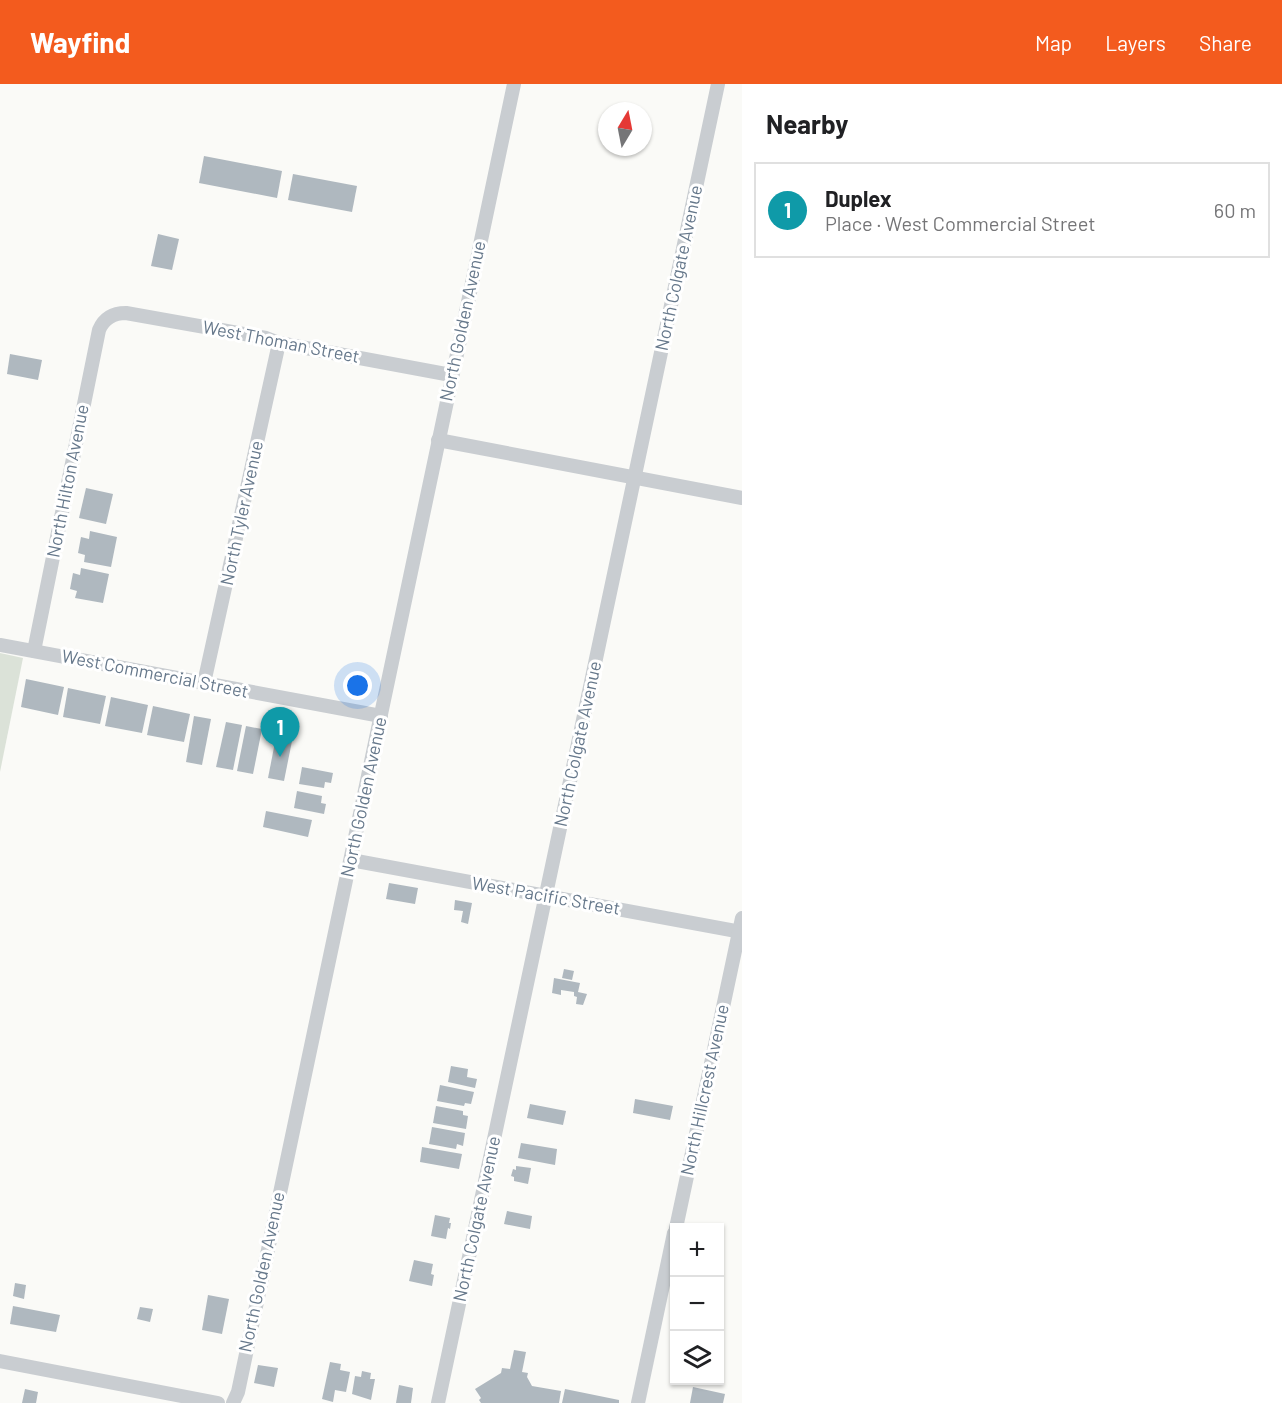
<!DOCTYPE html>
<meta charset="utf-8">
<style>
:root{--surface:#fff;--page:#f6f6f6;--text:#202124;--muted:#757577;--line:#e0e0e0;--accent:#f35b1e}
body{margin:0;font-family:Barlow,sans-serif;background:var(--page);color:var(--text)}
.controls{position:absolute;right:18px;bottom:18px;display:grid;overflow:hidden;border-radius:0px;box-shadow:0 2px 4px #0004}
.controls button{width:54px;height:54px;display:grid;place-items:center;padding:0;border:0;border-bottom:2px solid var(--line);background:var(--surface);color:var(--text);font:30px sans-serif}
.compass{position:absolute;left:598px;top:18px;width:54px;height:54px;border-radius:50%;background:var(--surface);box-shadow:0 2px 4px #0004;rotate:10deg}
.you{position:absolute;left:358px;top:602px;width:21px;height:21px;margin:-15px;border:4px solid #fff;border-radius:50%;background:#1a73e8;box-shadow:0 0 0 9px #1a73e833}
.badge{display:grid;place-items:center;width:39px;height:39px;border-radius:50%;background:var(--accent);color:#fff;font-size:20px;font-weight:700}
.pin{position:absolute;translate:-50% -50px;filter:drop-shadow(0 2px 3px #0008)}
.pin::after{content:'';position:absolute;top:32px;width:21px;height:18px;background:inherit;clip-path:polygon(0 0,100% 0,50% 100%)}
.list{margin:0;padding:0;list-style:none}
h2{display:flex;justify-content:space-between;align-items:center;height:78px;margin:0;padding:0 24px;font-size:26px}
h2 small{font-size:20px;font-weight:400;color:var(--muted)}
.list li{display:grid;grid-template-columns:39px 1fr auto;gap:18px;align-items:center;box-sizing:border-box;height:96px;margin:0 12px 12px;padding:0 12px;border:2px solid var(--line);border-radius:0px}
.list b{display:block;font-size:22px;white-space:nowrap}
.list p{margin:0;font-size:20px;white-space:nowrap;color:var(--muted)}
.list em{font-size:20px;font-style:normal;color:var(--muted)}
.icon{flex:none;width:33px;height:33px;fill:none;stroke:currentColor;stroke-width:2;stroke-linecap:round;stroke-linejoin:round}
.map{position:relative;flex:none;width:742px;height:1319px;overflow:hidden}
header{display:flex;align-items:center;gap:36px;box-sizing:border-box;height:84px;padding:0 30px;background:var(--accent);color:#fff}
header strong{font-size:28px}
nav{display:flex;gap:33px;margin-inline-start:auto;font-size:21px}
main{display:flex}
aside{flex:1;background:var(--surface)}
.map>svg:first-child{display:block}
.green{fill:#dbe2d8}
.building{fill:#afb8bf}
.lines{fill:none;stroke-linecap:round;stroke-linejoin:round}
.minor{stroke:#c9cdd1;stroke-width:14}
.labels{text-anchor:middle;stroke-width:6;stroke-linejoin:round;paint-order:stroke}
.street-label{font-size:18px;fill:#66788b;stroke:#fff}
</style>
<header>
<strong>Wayfind</strong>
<nav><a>Map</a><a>Layers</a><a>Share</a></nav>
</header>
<main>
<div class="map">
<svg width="742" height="1319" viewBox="0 0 742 1319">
<rect width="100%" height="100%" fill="#fafaf7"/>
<!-- green -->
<path class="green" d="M0,569L23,574L0,688Z"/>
<!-- building -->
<g class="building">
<path d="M204,72L282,87L277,114L199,99Z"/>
<path d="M293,90L357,102L352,128L288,116Z"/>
<path d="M158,150L179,155L172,186L151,182Z"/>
<path d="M10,270L42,276L38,296L7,290Z"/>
<path d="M86,404L113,410L106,440L79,434Z"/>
<path d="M90,447L117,453L111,483L84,478L85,471L78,469L81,453L89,455Z"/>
<path d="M81,484L109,490L103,519L75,514L77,507L70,505L73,489L80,491Z"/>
<path d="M26,595L64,603L58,631L21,623Z"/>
<path d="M68,604L106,612L100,640L63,633Z"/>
<path d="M111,613L148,621L142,649L105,642Z"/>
<path d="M153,622L190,630L184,658L147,651Z"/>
<path d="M194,632L211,635L202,681L186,678Z"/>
<path d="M226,638L242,641L233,686L216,683Z"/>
<path d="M246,642L262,645L253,690L237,687Z"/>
<path d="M277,648L293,652L284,697L268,694Z"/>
<path d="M302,683L333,689L331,699L325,698L324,704L299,700Z"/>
<path d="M297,707L322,712L321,719L326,720L324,730L294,724Z"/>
<path d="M266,727L312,736L308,753L263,743Z"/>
<path d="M389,799L418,804L415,820L386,815Z"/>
<path d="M455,816L472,819L468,840L461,838L463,827L454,826Z"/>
<path d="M564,885L574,887L572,896L562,894Z"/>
<path d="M554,894L580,899L578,908L587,910L583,921L576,920L577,913L574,912V908L561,906V911L552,909Z"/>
<path d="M451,982L468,985L467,993L477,995L475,1004L448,998Z"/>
<path d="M440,1001L474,1008L471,1020L465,1019L464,1022L437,1017Z"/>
<path d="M635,1015L673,1022L670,1036L633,1029Z"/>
<path d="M530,1020L566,1027L563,1041L527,1034Z"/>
<path d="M436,1022L463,1027V1031L468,1032L466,1045L433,1039Z"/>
<path d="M432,1043L465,1049L463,1062L457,1060L456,1065L429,1060Z"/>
<path d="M521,1059L557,1065L555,1081L518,1074Z"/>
<path d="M422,1063L462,1070L459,1085L420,1078Z"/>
<path d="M516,1082L531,1084L528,1100L514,1097V1093L511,1092L513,1085L516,1086Z"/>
<path d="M507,1127L532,1132L530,1145L504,1140Z"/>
<path d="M435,1131L450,1134L449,1139H451L450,1145L448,1144L446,1155L431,1152Z"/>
<path d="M414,1176L433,1180L431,1190L434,1191L432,1202L409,1197Z"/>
<path d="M15,1199L26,1201L24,1215L13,1212Z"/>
<path d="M208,1211L229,1215L222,1250L202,1246Z"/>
<path d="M13,1222L60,1231L56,1248L10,1240Z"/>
<path d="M140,1223L153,1225L150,1238L137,1235Z"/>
<path d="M514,1266L526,1268L522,1288L528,1289L527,1293L532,1302L561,1307L559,1319H481L479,1316L481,1314L475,1305L501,1289L502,1284L510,1285Z"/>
<path d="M330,1278L341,1280L340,1286L350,1288L346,1308L335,1306L333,1318L322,1315Z"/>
<path d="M258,1281L278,1284L274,1303L254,1299Z"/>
<path d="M362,1287L371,1289L370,1295H375L371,1316L352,1310L355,1292L361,1293Z"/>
<path d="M399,1301L413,1304L411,1319H396Z"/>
<path d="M693,1303L725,1310L723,1319H690Z"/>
<path d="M25,1305L38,1308L36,1319H22Z"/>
<path d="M565,1305L619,1316V1319H562Z"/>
</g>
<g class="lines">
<!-- minor -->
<g class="minor">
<path d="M438,356L742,414"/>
<path d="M0,561L381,632"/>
<path d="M34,567L99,246C104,234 113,229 126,229L266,254L279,259L451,291"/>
<path d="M204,599L279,259"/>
<path d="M351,776L742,848"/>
<path d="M676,1144L742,834"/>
<path d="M0,1277L218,1319"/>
<path d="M233,1319L238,1308L514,0"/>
<path d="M438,1319L718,0"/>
<path d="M638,1319L674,1149"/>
</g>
</g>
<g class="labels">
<!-- street labels -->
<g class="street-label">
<text transform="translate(679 184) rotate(-78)" y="6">North Colgate Avenue</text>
<text transform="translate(463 237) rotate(-78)" y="6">North Golden Avenue</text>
<text transform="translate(281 258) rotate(11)" y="6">West Thoman Street</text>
<text transform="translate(68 397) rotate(-79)" y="6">North Hilton Avenue</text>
<text transform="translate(242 429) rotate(-78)" y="6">North Tyler Avenue</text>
<text transform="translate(155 590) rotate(11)" y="6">West Commercial Street</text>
<text transform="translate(578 660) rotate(-78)" y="6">North Colgate Avenue</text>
<text transform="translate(364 713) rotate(-78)" y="6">North Golden Avenue</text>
<text transform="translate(546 812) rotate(10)" y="6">West Pacific Street</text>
<text transform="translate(705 1006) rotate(-78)" y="6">North Hillcrest Avenue</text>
<text transform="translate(477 1135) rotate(-78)" y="6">North Colgate Avenue</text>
<text transform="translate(262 1188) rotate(-78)" y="6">North Golden Avenue</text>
</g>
</g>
</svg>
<div class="controls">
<button>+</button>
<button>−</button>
<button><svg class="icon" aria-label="layers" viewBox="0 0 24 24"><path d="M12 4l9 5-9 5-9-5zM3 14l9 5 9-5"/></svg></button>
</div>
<svg class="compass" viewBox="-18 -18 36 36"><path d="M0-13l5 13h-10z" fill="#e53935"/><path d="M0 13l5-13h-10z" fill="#757577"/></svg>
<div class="you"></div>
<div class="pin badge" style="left:280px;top:673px;background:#0f9aa8">1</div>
</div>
<aside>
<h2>Nearby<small></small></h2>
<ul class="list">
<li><span class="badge" style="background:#0f9aa8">1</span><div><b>Duplex</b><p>Place · West Commercial Street</p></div><em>60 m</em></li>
</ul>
</aside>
</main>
